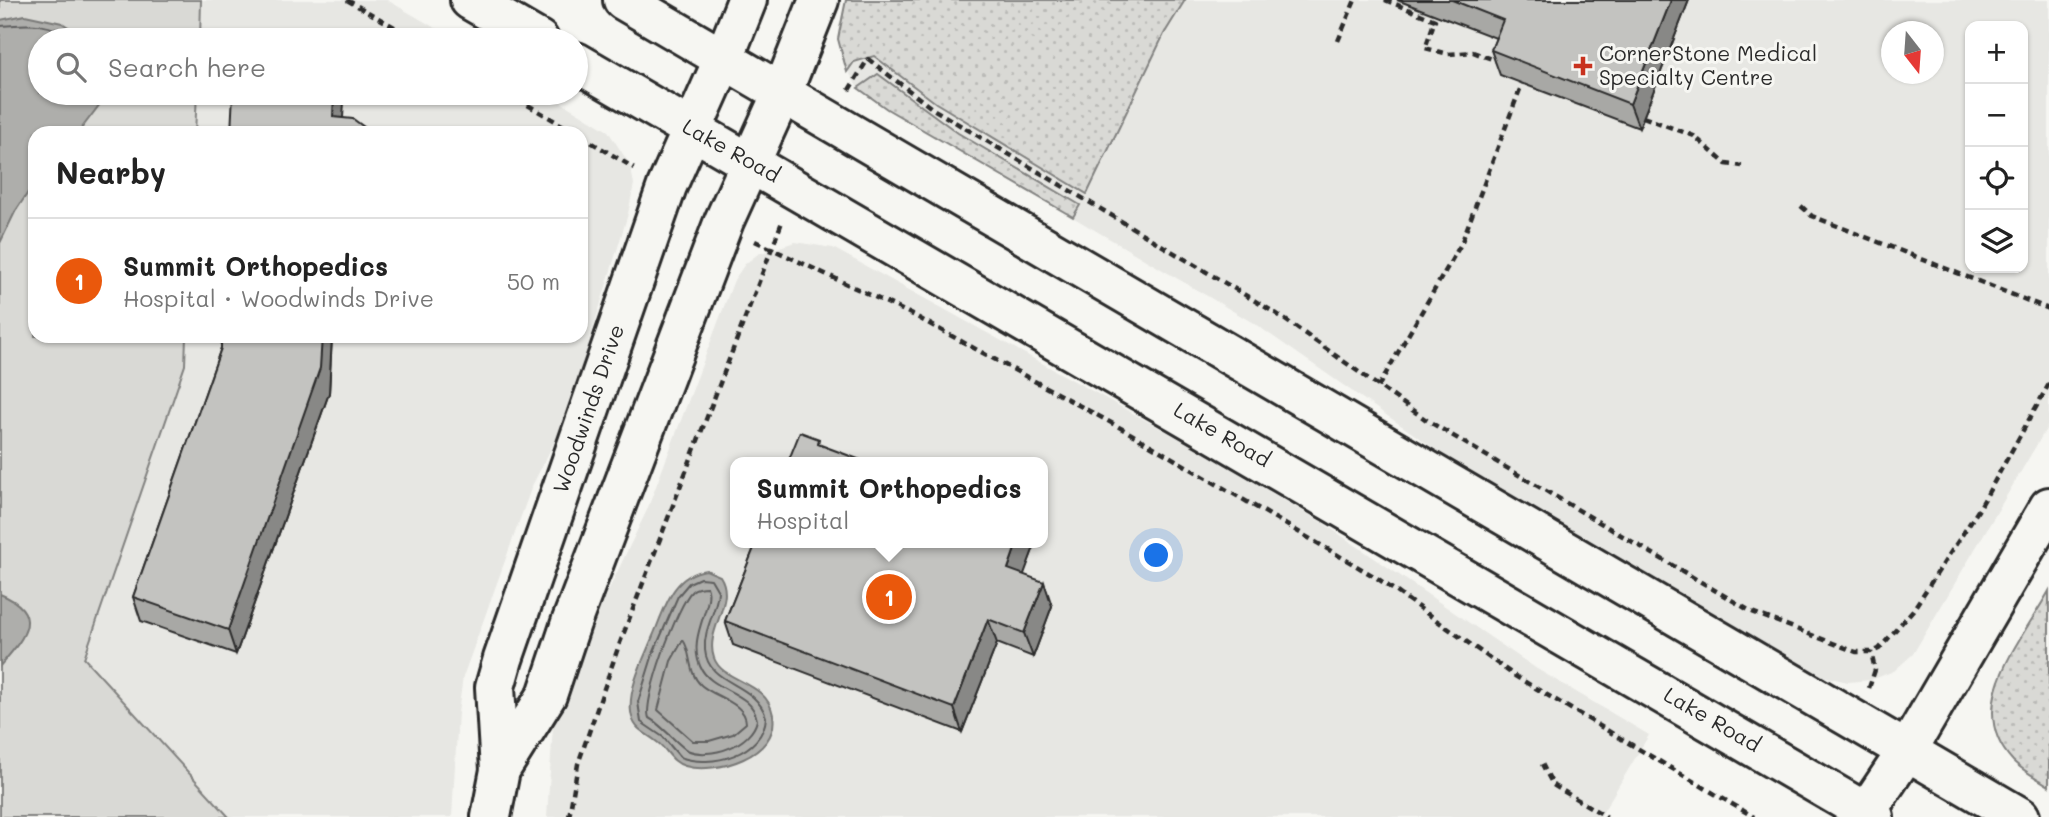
<!DOCTYPE html>
<meta charset="utf-8">
<style>
:root{--surface:#fff;--page:#f6f6f6;--text:#222;--muted:#767676;--line:#e0e0e0;--accent:#ea580c}
body{margin:0;font-family:Mali,sans-serif;background:var(--page);color:var(--text)}
.controls{position:absolute;right:21px;top:21px;display:grid;overflow:hidden;border-radius:14px;box-shadow:0 2px 5px #0004}
.controls button{width:63px;height:63px;display:grid;place-items:center;padding:0;border:0;border-bottom:2px solid var(--line);background:var(--surface);color:var(--text);font:35px sans-serif}
.compass{position:absolute;left:1881px;top:21px;width:63px;height:63px;border-radius:50%;background:var(--surface);box-shadow:0 2px 5px #0004;rotate:163deg}
.you{position:absolute;left:1157px;top:556px;width:24px;height:24px;margin:-18px;border:5px solid #fff;border-radius:50%;background:#1a73e8;box-shadow:0 0 0 10px #1a73e833}
.badge{display:grid;place-items:center;width:46px;height:46px;border-radius:50%;background:var(--accent);color:#fff;font-size:23px;font-weight:700}
.pin{position:absolute;translate:-50% -50%;border:4px solid #fff;box-shadow:0 2px 7px #0006}
.popup{position:absolute;left:730px;top:457px;width:318px;height:91px;box-sizing:border-box;display:grid;place-content:center;border-radius:14px;background:var(--surface);filter:drop-shadow(0 2px 5px #0005);font-size:23px;white-space:nowrap;color:var(--muted)}
.popup b{font-size:26px;color:var(--text)}
.popup::after{content:'';position:absolute;left:50%;top:100%;margin-left:-14px;border:14px solid transparent;border-top-color:var(--surface)}
.list{margin:0;padding:0;list-style:none}
h2{display:flex;justify-content:space-between;align-items:center;height:91px;margin:0;padding:0 28px;font-size:30px}
h2 small{font-size:23px;font-weight:400;color:var(--muted)}
.list li{display:grid;grid-template-columns:46px 1fr auto;gap:21px;align-items:center;box-sizing:border-box;height:126px;padding:0 28px;border-top:2px solid var(--line)}
.list b{display:block;font-size:26px;white-space:nowrap}
.list p{margin:0;font-size:23px;white-space:nowrap;color:var(--muted)}
.list em{font-size:23px;font-style:normal;color:var(--muted)}
.icon{flex:none;width:38px;height:38px;fill:none;stroke:currentColor;stroke-width:2;stroke-linecap:round;stroke-linejoin:round}
.map{position:relative;flex:none;width:2049px;height:817px;overflow:hidden}
.search{position:absolute;background:var(--surface);box-shadow:0 2px 5px #0004;left:28px;top:28px;width:560px;height:77px;display:flex;align-items:center;gap:18px;box-sizing:border-box;padding:0 24px;border-radius:38px;color:var(--muted);font-size:26px}
.panel{position:absolute;background:var(--surface);box-shadow:0 2px 5px #0004;left:28px;top:126px;width:560px;height:217px;border-radius:21px}
.map>svg:first-child{display:block}
.built{fill:#e7e7e3;fill-rule:evenodd}
.grass{fill:url(#grass-dots);stroke:#828280;stroke-width:2}
.park{fill:#d9d9d5;stroke:#828280;stroke-width:2}
.water{fill:#aeaeab;stroke:#7a7a78;stroke-width:2}
.lines{fill:none;stroke-linecap:round;stroke-linejoin:round}
.shore{stroke:#5f5f5e;stroke-width:2}
.minor-casing{stroke:#2b2b2b;stroke-width:44}
.major-casing{stroke:#2b2b2b;stroke-width:44}
.highway-casing{stroke:#2b2b2b;stroke-width:44}
.path{stroke:#2b2b2b;stroke-width:4.5;stroke-dasharray:7 5;stroke-linecap:butt}
.minor{stroke:#f6f6f2;stroke-width:38}
.major{stroke:#f6f6f2;stroke-width:38}
.highway{stroke:#f6f6f2;stroke-width:38}
.wall{fill:#a8a8a5;stroke:#2b2b2b;stroke-width:2}
.shaded-wall{fill:#888886;stroke:#2b2b2b;stroke-width:2}
.building{fill:#c3c3c0;stroke:#2b2b2b;stroke-width:2}
.poi-dot{fill:#c8321e;stroke:#f6f6f2;stroke-width:2.5}
.labels{text-anchor:middle;stroke-width:6;stroke-linejoin:round;paint-order:stroke}
.poi-label{font-size:21px;fill:#2b2b2b;stroke:#f6f6f2;text-anchor:start}
.street-label{font-size:21px;fill:#2b2b2b;stroke:#f6f6f2}
</style>
<div class="map">
<svg width="2049" height="817" viewBox="0 0 2049 817">
<defs>
<pattern id="grass-dots" width="8" height="8" patternUnits="userSpaceOnUse" patternTransform="scale(1.75)"><rect width="8" height="8" fill="#d9d9d5"/><path d="M2 2h.1M6 6h.1" fill="none" stroke="#babab7" stroke-width="1.8" stroke-linecap="round"/></pattern>
</defs>
<rect width="100%" height="100%" fill="#f6f6f2"/>
<filter id="ink" filterUnits="userSpaceOnUse"><feTurbulence type="fractalNoise" baseFrequency=".0143" numOctaves="2"/><feDisplacementMap in="SourceGraphic" scale="14" xChannelSelector="R" yChannelSelector="G"/><feConvolveMatrix kernelMatrix="1 2 1 2 8 2 1 2 1" color-interpolation-filters="sRGB"/></filter>
<g filter="url(#ink)">
<!-- built -->
<g class="built">
<path d="M201,0H387L456,40H200Z"/>
<path d="M846,0H2049V424L1913,654L1894,671L1871,680L1848,682L1822,676L1451,460L1255,324L876,102L856,85L841,57L838,30ZM1970,26H2023V268H1970ZM1892,32H1934V74H1892Z"/>
<path d="M197,93H546L608,131L630,165L634,184L628,214L565,421L532,486L463,677L458,713L452,817H229L84,658L185,365L186,336H581V133H195Z"/>
<path d="M795,242L833,248L1185,442L1323,523L1537,669L1649,735L1600,817H547L553,726L570,670L647,510L734,280L745,264L758,254ZM735,462H1043V543H735Z"/>
</g>
<!-- grass -->
<g class="grass">
<path d="M846,0H1185L1164,34L1087,194L936,103L874,56L854,62L847,72L838,39Z"/>
<path d="M878,74L958,133L1080,205L1073,217L887,109L858,88Z"/>
<path d="M2049,591V786C2037,778 2023,771 2013,761C1962,707 2021,641 2049,591Z"/>
</g>
<!-- park -->
<path class="park" d="M0,0H201L200,40H40V93H197L195,133H35V336H186L185,365L84,658L229,817H0Z"/>
<!-- water -->
<g class="water">
<path d="M25,15L62,23L88,40H40V93H103L100,104L78,133H35V182L15,212L0,243V20Z"/>
<path d="M706,570L720,576C737,602 704,630 714,658C723,683 767,680 773,715C780,756 715,775 685,766C671,762 668,750 657,742C645,732 633,730 631,712C628,688 644,658 653,636C665,608 672,575 706,570Z"/>
<path d="M0,594C48,614 22,640 0,666Z"/>
</g>
<g class="lines">
<!-- shore -->
<g class="shore">
<path d="M0,26C30,23 50,22 76,40"/>
<path d="M700,578L711,579L718,591C717,611 703,629 705,650C708,686 755,681 766,717C764,754 711,769 680,757L663,737L641,722L638,702L653,654L678,596L689,583Z"/>
<path d="M707,587C715,604 687,636 700,666C711,692 752,690 757,720C752,745 710,760 687,750C680,747 662,725 649,718C642,701 678,604 692,591C697,587 702,587 707,587Z"/>
<path d="M683,640C692,652 687,672 701,685C714,697 746,703 746,723L733,734L709,741H693L658,710L671,661Z"/>
</g>
<!-- minor casing -->
<g class="minor-casing">
<g id="minor">
<path d="M500,770L547,695L571,623L724,221L782,93"/>
<path d="M1866,812L1907,751L2049,507"/>
<path d="M491,817L500,770L495,687L503,659L667,186L724,58"/>
</g>
</g>
<!-- major casing -->
<g class="major-casing">
<g id="major">
<path d="M470,0L539,40"/>
<path d="M623,0L2020,817"/>
<path d="M576,62L1874,817"/>
</g>
</g>
<!-- highway casing -->
<g class="highway-casing">
<g id="highway">
<path d="M724,58L747,0"/>
<path d="M782,93L819,0"/>
</g>
</g>
<!-- path -->
<g class="path">
<path d="M347,0L417,40"/>
<path d="M1385,0L1435,20L1425,48L1448,54L1473,52L1500,62"/>
<path d="M1338,41L1355,0"/>
<path d="M849,90L868,59L933,109L1277,314L1425,419L1495,461L1752,612L1856,652H1871L1879,649L1913,610L1979,509L2049,384"/>
<path d="M507,93L576,133"/>
<path d="M1643,117L1694,136L1726,164L1742,166"/>
<path d="M581,136L634,168"/>
<path d="M1801,206L1812,216L2049,309"/>
<path d="M755,241L915,316L1128,432L1377,578L1515,676L1754,817"/>
<path d="M1378,387L1461,244L1522,84"/>
<path d="M1869,688L1875,670L1871,652"/>
<path d="M1542,764L1553,785L1607,817"/>
<path d="M569,817L578,764L618,648L782,222"/>
</g>
<!-- minor -->
<use href="#minor" class="minor"/>
<!-- major -->
<use href="#major" class="major"/>
<!-- highway -->
<use href="#highway" class="highway"/>
</g>
<!-- wall -->
<g class="wall">
<path d="M1397,0H1689L1639,128L1500,75L1491,50L1496,38Z"/>
<path d="M221,336H332L329,393L236,654L141,621L133,597L221,348Z"/>
<path d="M756,543H1032L1034,547L1023,575L1052,606L1033,657L997,643L962,732L733,645L725,621Z"/>
</g>
<!-- shaded-wall -->
<g class="shaded-wall">
<path d="M1671,0H1689L1639,128L1630,104Z"/>
<path d="M334,93H341L344,102L342,133L333,117Z"/>
<path d="M322,336H332L329,393L236,654L228,630Z"/>
<path d="M1017,543H1032L1034,547L1017,593L1008,569Z"/>
<path d="M1044,582L1052,606L1033,657L1024,633Z"/>
<path d="M988,619L997,643L962,732L954,708Z"/>
</g>
<!-- building -->
<g class="building">
<path d="M1452,0H1671L1630,104L1491,50L1503,20Z"/>
<path d="M233,93H334L333,117L353,119L368,130L370,133H231Z"/>
<path d="M221,336H322L320,368L228,630L133,597L221,348Z"/>
<path d="M800,432L819,439L818,444L866,462H788Z"/>
<path d="M756,543H1017L1008,569L1044,582L1024,633L988,619L954,708L725,621Z"/>
</g>
</g>
<!-- markers -->
<path class="poi-dot" d="M1579.5 55.5h7v7h7v7h-7v7h-7v-7h-7v-7h7z"/>
<g class="labels">
<!-- poi labels -->
<g class="poi-label">
<text x="1599" y="61">CornerStone Medical<tspan x="1599" dy="24">Specialty Centre</tspan></text>
</g>
<!-- street labels -->
<g class="street-label">
<text transform="translate(731 151) rotate(29)" y="7">Lake Road</text>
<text transform="translate(589 409) rotate(-71)" y="7">Woodwinds Drive</text>
<text transform="translate(1222 435) rotate(30)" y="7">Lake Road</text>
<text transform="translate(1712 720) rotate(30)" y="7">Lake Road</text>
</g>
</g>
</svg>
<div class="controls">
<button>+</button>
<button>−</button>
<button><svg class="icon" aria-label="locate" viewBox="0 0 24 24"><circle cx="12" cy="12" r="6"/><path d="M12 2v4M12 18v4M2 12h4M18 12h4"/></svg></button>
<button><svg class="icon" aria-label="layers" viewBox="0 0 24 24"><path d="M12 4l9 5-9 5-9-5zM3 14l9 5 9-5"/></svg></button>
</div>
<svg class="compass" viewBox="-18 -18 36 36"><path d="M0-13l5 13h-10z" fill="#e53935"/><path d="M0 13l5-13h-10z" fill="#767676"/></svg>
<div class="you"></div>
<div class="pin badge" style="left:889px;top:597px">1</div>
<div class="popup"><b>Summit Orthopedics</b>Hospital</div>
<div class="search"><svg class="icon" aria-label="search" viewBox="0 0 24 24"><circle cx="10" cy="10" r="6"/><path d="M15 15l6 6"/></svg>Search here</div>
<section class="panel">
<h2>Nearby<small></small></h2>
<ul class="list">
<li><span class="badge">1</span><div><b>Summit Orthopedics</b><p>Hospital · Woodwinds Drive</p></div><em>50 m</em></li>
</ul>
</section>
</div>
